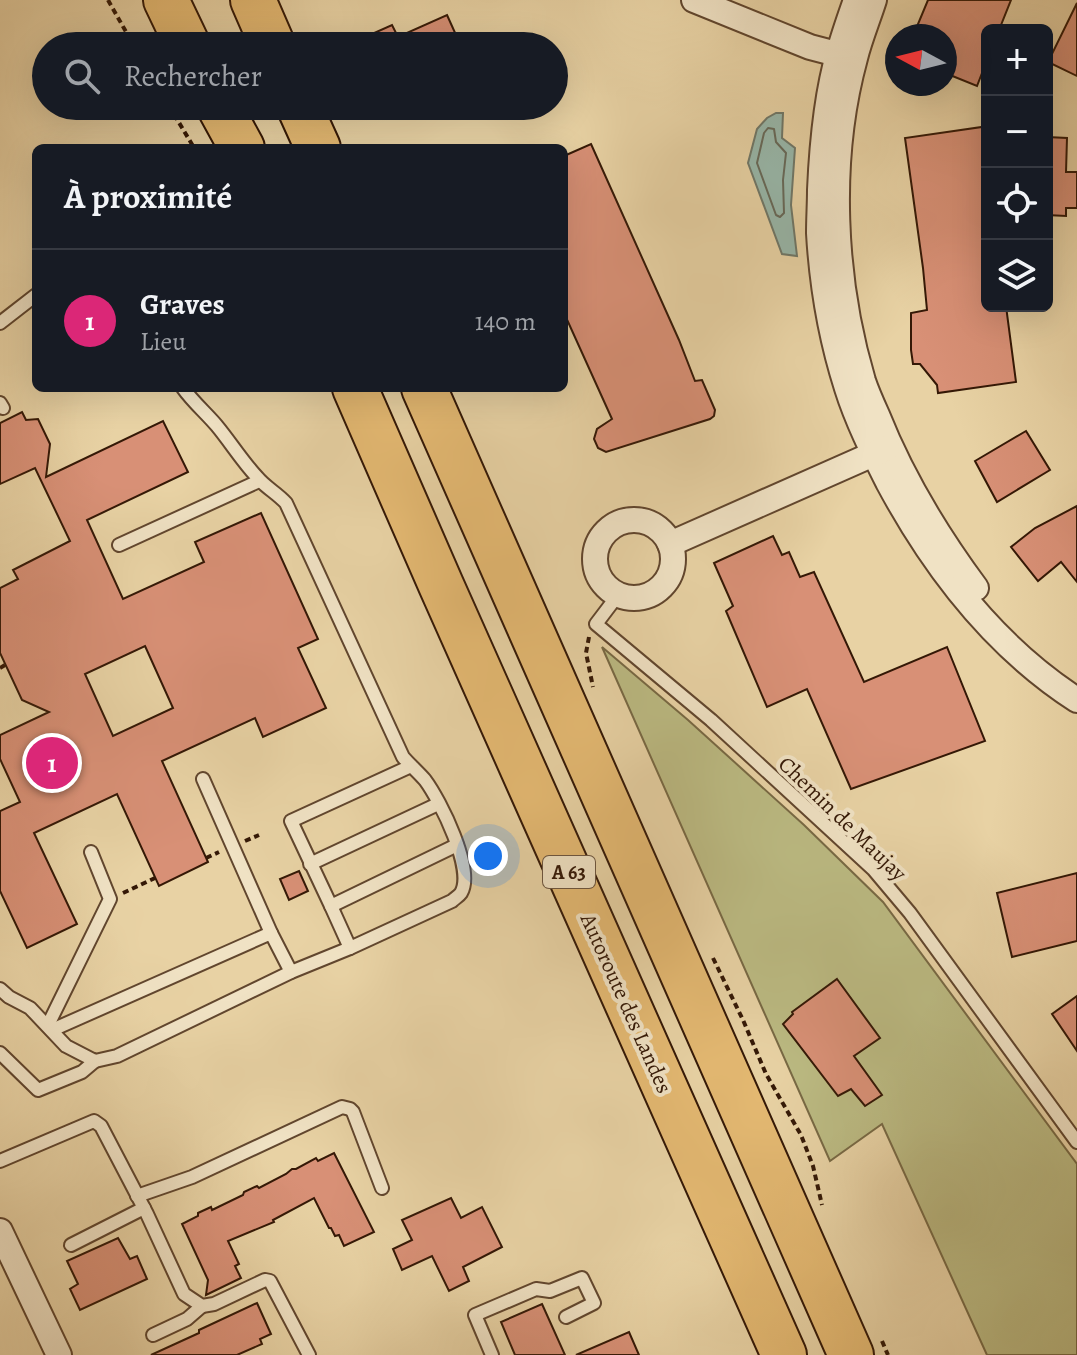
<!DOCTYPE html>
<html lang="fr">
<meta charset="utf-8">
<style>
:root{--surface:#171b24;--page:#20242c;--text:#f1f3f6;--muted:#9ea1a6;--line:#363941;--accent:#db2777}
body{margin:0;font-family:Alegreya,serif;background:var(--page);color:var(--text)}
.controls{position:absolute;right:24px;top:24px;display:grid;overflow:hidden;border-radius:12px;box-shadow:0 8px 32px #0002}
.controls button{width:72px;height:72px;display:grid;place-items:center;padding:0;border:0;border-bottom:2px solid var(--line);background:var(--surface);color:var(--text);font:40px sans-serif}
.compass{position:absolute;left:885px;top:24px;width:72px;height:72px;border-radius:50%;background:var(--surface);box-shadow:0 8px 32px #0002;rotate:277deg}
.you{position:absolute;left:488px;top:856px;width:28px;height:28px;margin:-20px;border:6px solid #fff;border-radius:50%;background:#1a73e8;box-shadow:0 0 0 12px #1a73e833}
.badge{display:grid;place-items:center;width:52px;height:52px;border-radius:50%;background:var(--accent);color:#fff;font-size:26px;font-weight:700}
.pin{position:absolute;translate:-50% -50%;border:4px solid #fff;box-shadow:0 2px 8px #0006}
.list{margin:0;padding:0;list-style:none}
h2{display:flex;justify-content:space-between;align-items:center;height:104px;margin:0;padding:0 32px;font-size:34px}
h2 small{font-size:26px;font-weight:400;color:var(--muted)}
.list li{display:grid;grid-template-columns:52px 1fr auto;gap:24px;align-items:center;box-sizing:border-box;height:144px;padding:0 32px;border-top:2px solid var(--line)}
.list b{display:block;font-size:30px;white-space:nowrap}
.list p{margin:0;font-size:26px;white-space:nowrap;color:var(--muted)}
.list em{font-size:26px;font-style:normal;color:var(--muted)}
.icon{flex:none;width:44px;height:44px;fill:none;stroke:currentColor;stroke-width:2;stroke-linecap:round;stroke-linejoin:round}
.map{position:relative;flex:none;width:1077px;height:1355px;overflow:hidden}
.search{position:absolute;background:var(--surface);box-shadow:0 8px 32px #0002;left:32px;top:32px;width:536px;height:88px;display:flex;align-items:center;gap:20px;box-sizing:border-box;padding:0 28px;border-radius:44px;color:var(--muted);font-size:30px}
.panel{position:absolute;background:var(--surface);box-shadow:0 8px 32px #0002;left:32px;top:144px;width:536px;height:248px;border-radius:12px}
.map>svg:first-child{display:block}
.green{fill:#bbba82;stroke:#786944;stroke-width:2}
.water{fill:#97b7aa;stroke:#6f7768;stroke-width:2}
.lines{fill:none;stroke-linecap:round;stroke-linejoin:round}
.shore{stroke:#666858;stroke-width:2}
.building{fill:#d89076;stroke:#341806;stroke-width:2;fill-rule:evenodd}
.service-casing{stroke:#61462e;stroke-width:16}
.minor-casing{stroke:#61462e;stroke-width:28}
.motorway-casing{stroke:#341806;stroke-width:48}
.path{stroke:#341806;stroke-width:4;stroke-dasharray:6 4;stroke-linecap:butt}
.service{stroke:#f0e2c4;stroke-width:12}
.minor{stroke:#f0e2c4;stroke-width:24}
.motorway{stroke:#e4b972;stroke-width:44}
.labels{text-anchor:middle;stroke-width:8;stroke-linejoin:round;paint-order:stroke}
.shield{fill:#f0e2c4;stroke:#6c553f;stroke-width:2}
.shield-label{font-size:20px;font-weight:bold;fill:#341806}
.street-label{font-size:22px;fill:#341806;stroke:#f0e2c4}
</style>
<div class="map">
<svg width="1077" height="1355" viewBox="0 0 1077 1355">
<rect width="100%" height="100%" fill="#e8d2a4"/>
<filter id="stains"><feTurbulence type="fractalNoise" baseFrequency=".0025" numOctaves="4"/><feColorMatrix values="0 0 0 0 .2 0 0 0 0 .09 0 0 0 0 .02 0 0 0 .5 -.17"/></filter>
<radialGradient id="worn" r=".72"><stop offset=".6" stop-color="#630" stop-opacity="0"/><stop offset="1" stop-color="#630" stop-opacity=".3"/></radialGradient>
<!-- green -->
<path class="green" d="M602,647L688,720L804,825L883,902L1077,1164V1355H987L882,1124L830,1161Z"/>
<!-- water -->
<path class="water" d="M776,113H783L782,138L795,148L791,205L797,256L782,254L748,163L757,129L767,118Z"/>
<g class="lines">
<!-- shore -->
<path class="shore" d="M768,128L774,129L776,142L786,153L783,180L784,213L780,217L776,215L757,163L764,133Z"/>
</g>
<!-- building -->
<g class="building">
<path d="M928,0H1011L999,30H987V60L977,86L945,73V36H913Z"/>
<path d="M1077,3V76L1048,62Z"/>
<path d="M447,15L461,46H345L392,25L398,37Z"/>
<path d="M982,127L987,165V306H1006L1016,382L938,393L937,385L920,364H913L911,350V313L927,310L923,268L905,138Z"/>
<path d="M1047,137L1067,138L1066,172H1077V208H1066V216L1047,215Z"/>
<path d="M591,144L679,340L695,381L702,380L715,410L714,416L710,419L606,452L598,448L594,439L597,429L612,419L564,313V156Z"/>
<path d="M22,412L26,420L38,419L50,444L46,477L163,421L188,472L87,520L123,599L204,562L195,542L261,513L318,639L298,648L326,708L263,737L255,718L162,761L208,862L159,886L117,794L34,833L77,924L27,948L0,891V811L20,802L0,759V735L49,712L22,700L0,653V588L18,579L13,570L70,541L35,468L0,484V423ZM145,646L173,708L113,736L85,674Z"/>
<path d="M1026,431L1050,470L997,502L975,461Z"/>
<path d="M1077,506V582L1061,562L1038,581L1011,547L1035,528Z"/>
<path d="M773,536L782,555L789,552L800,577L814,572L864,682L947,647L985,741L851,789L807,689L767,707L726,611L733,606L714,563Z"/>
<path d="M299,871L308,891L289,900L280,879Z"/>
<path d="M1077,873V941L1012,957L997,893Z"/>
<path d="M837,979L880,1038L854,1056L882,1095L865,1106L851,1089L838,1096L783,1024L793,1014L792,1012Z"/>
<path d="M1077,996V1051L1052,1014Z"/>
<path d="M334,1153L374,1232L344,1246L339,1235L335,1236L331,1228H329L314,1198L273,1220L274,1222L228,1241L239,1264L235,1266L241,1278L206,1295L208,1280L182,1224L198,1216V1213L211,1207L212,1210L243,1195L244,1192L257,1186L259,1188L286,1174L292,1169H296L316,1158L318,1161Z"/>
<path d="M451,1198L461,1218L482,1207L502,1247L463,1267L469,1281L449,1291L432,1256L402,1270L393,1249L412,1240L402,1220Z"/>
<path d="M118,1238L130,1259L137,1256L147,1279L80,1310L70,1289L78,1284L67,1261Z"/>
<path d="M257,1303L271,1334L260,1339L262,1344L237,1355H151L199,1333V1330Z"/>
<path d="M542,1304L565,1355H515L501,1322Z"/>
<path d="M629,1332L639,1355H576Z"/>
</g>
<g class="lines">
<!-- service casing -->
<g class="service-casing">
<g id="service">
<path d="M0,323L36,295"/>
<path d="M0,403L3,408"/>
<path d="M119,545L259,481"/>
<path d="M618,595L596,624L711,720L873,869L910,913L1077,1142"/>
<path d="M411,766L291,821L331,906L457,845"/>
<path d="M203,779L271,933"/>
<path d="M310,864L438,804"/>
<path d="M331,906L350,948"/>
<path d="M0,989L9,997L30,1008L66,1046L95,1061L117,1056L291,972L350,948L452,901C455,898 459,896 461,893C475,870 440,800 425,780C418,772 410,765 403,757L286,503C277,493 265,487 257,477C242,461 231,443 217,426C206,413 193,402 183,388"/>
<path d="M48,1025L110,899L91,852"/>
<path d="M52,1030L271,933L291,972"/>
<path d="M0,1053L38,1090L82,1072L95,1061"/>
<path d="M0,1161L94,1121L101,1126L147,1214L184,1294L202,1306L214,1304L265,1280L270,1281L309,1355"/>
<path d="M137,1196L192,1177L342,1107L350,1109L353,1112L382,1188"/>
<path d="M71,1245L144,1208"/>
<path d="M153,1335L187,1319L202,1306"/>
<path d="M492,1355L475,1315L536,1289L550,1291L582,1278L594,1303L566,1317"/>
</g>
</g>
<!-- minor casing -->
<g class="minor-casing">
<g id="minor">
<path d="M694,0L810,47L852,58"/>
<path d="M856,0C850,17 844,34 839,52C826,96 822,144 820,190C820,204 819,219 819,233C822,285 831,338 847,388C857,420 873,452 888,482C934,568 995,647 1077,700"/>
<path d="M874,0C868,19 860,38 855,58C827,160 833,280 863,381C867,393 872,404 877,415C902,478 936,534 976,588"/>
<circle cx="634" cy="559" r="39"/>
<path d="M670,544L887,448"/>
<path d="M0,1231L59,1355"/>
</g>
</g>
<!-- motorway casing -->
<g class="motorway-casing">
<g id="motorway">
<path d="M166,0L188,46"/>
<path d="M253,0L273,46"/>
<path d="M219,106L242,148"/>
<path d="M299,106L318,148"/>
<path d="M355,388L441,585L784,1355"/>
<path d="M424,388L851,1355"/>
</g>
</g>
<!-- path -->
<g class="path">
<path d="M108,0L134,46"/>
<path d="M169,106L193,146"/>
<path d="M589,637L586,653L593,687"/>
<path d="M0,668L5,665"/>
<path d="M245,841L259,835"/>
<path d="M206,858L219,852"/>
<path d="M123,893L155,878"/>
<path d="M713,958L743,1020L766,1074L801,1135L813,1166L822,1205"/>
<path d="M882,1341L888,1355"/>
</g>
<!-- service -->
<use href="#service" class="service"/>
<!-- minor -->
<use href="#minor" class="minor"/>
<!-- motorway -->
<use href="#motorway" class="motorway"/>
</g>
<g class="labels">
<!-- shield labels -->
<rect class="shield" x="543" y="856" width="52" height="32" rx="6"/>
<g class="shield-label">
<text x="569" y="879">A 63</text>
</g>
<!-- street labels -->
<g class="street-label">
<text transform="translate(843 818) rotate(44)" y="8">Chemin de Maujay</text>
<text transform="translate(627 1003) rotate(66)" y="8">Autoroute des Landes</text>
</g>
</g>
<rect width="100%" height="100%" filter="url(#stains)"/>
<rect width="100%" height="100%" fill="url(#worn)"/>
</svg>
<div class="controls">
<button>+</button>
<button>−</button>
<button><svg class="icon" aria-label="locate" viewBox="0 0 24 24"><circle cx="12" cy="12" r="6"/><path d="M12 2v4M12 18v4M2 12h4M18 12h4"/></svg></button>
<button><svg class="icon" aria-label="layers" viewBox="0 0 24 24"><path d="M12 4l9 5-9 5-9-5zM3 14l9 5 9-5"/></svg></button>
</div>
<svg class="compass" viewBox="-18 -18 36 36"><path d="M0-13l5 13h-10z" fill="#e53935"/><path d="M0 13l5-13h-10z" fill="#9ea1a6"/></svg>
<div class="you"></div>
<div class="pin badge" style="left:52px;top:763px">1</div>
<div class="search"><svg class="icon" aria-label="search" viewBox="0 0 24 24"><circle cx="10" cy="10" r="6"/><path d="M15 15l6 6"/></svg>Rechercher</div>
<section class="panel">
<h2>À proximité<small></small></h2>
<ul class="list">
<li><span class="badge">1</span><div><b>Graves</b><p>Lieu</p></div><em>140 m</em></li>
</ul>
</section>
</div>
